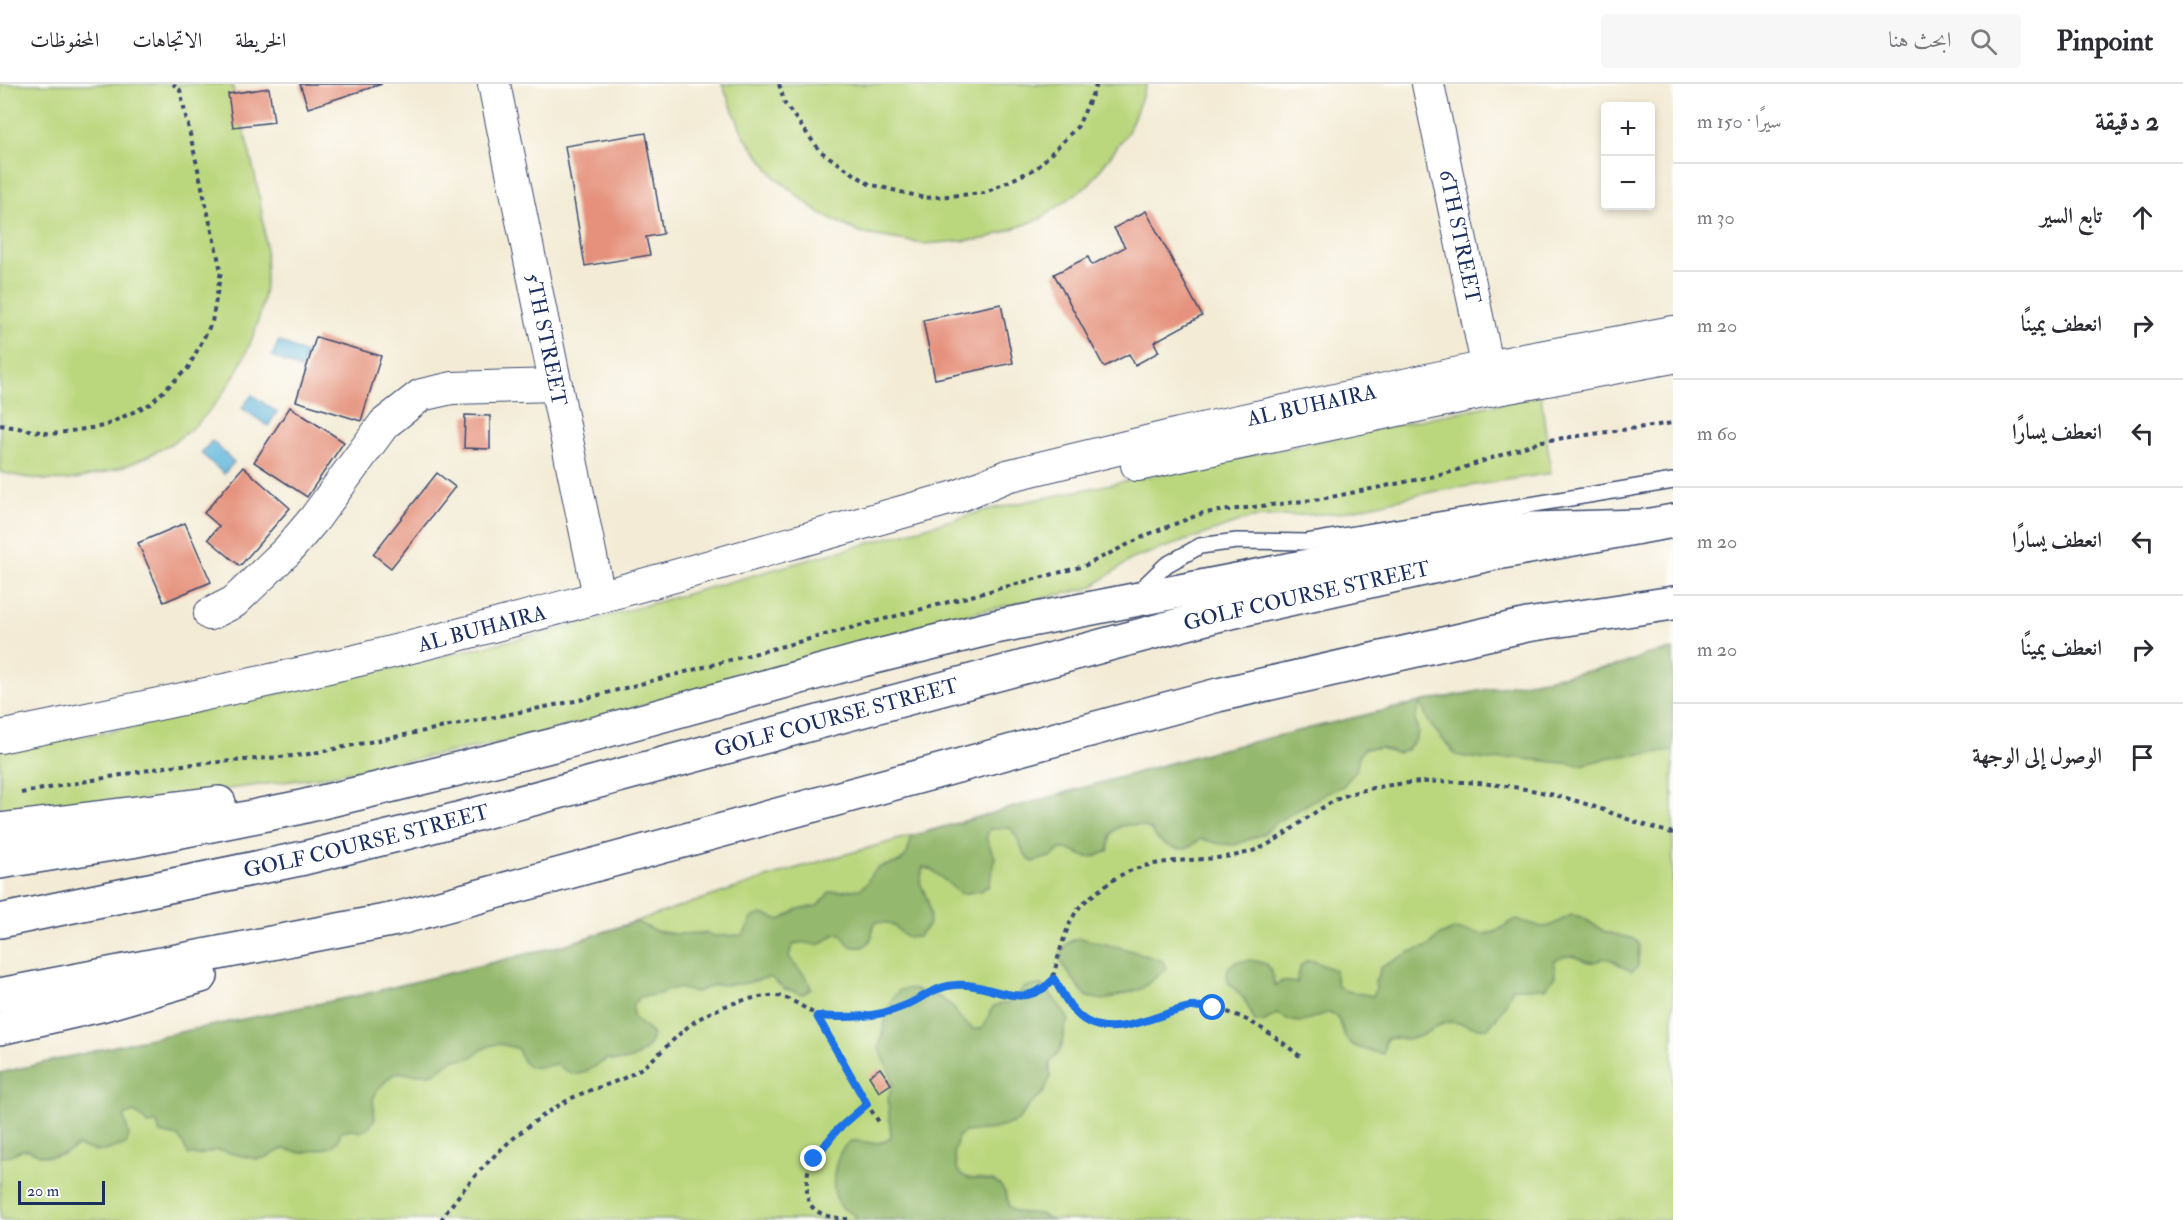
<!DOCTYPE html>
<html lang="ar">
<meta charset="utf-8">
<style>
:root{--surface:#fff;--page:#f7f7f7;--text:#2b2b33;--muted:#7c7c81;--line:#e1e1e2}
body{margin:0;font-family:"IM FELL Double Pica",Amiri,serif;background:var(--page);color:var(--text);direction:rtl}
.controls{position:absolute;right:18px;top:18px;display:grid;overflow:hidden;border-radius:6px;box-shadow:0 3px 9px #0003}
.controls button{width:54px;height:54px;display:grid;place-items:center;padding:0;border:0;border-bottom:2px solid var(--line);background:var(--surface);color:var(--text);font:30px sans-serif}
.scale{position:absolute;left:18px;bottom:15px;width:87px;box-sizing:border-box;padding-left:6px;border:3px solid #1b2f5e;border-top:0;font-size:16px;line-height:21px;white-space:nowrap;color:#1b2f5e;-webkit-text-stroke:4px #fdfcf7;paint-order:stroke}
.stop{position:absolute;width:18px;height:18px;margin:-14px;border:4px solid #1a73e8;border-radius:50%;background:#fff}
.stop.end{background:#1a73e8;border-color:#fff;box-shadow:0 2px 6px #0008}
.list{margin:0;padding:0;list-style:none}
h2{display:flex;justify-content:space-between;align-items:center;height:78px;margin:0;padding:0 24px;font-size:26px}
h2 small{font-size:20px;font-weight:400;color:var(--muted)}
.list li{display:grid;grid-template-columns:39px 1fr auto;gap:18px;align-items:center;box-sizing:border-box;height:108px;padding:0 24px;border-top:2px solid var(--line)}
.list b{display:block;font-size:22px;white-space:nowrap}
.list em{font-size:20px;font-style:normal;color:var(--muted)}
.icon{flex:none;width:33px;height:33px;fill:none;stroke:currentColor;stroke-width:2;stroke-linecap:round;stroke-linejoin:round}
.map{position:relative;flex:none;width:1673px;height:1136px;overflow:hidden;direction:ltr}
header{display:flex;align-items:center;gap:36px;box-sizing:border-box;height:84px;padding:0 30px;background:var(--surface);border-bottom:2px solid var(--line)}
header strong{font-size:28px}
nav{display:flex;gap:33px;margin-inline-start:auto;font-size:21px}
.search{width:420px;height:54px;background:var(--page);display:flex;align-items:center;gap:15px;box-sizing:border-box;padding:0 21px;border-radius:6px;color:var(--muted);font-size:22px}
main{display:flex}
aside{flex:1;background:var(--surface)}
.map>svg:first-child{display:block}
.green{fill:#bbd77e;stroke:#6b836e;stroke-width:1.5}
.forest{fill:#94b86d;stroke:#587466;stroke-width:1.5}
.water{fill:#5eb5db;stroke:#3c729c;stroke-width:1.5}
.building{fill:#e5917c}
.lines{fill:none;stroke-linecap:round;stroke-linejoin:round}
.lane-casing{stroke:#3b4b70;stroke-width:18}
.street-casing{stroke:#3b4b70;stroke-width:34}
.primary-casing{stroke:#3b4b70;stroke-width:36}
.highway-casing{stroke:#3b4b70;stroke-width:36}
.path{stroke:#3b4b70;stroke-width:4;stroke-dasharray:4.5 4.5;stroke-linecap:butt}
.lane{stroke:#fff;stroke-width:15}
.street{stroke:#fff;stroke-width:32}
.primary{stroke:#fff;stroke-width:33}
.highway{stroke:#fff;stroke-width:33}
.route{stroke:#1a73e8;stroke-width:8}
.labels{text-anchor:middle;stroke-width:4.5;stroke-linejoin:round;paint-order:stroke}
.street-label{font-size:21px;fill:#1b2f5e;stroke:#fdfcf7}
</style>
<header>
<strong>Pinpoint</strong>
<div class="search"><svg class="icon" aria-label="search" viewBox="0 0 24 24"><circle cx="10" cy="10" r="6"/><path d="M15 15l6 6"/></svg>ابحث هنا</div>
<nav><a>الخريطة</a><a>الاتجاهات</a><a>المحفوظات</a></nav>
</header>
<main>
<aside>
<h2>2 دقيقة<small>سيرًا · 150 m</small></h2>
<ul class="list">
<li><svg class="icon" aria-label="ahead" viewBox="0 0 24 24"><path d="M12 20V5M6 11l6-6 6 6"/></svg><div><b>تابع السير</b></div><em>30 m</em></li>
<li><svg class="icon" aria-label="right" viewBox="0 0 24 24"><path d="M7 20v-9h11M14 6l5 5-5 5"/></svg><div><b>انعطف يمينًا</b></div><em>20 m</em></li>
<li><svg class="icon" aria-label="left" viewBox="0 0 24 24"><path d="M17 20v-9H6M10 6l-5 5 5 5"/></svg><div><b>انعطف يسارًا</b></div><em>60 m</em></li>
<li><svg class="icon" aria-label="left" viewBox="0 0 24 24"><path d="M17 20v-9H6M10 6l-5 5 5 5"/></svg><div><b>انعطف يسارًا</b></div><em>20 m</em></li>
<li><svg class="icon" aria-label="right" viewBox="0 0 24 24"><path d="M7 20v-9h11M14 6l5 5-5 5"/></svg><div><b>انعطف يمينًا</b></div><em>20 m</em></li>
<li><svg class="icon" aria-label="arrive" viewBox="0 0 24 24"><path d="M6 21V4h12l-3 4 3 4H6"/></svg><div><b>الوصول إلى الوجهة</b></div></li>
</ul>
</aside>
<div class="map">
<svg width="1673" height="1136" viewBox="0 0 1673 1136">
<rect width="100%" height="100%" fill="#fdfcf7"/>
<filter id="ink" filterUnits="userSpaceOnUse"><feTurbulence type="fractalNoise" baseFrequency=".0167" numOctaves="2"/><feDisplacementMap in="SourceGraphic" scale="12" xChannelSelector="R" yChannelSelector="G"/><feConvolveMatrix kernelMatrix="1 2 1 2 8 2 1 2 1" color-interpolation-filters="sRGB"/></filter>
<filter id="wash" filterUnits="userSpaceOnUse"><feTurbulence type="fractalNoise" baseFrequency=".008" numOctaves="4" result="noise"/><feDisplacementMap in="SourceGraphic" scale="24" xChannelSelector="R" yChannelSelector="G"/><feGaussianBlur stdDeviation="1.35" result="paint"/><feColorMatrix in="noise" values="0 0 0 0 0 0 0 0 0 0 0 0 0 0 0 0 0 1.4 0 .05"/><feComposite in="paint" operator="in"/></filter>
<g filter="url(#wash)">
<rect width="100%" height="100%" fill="#f3ebd5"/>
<!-- green -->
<g class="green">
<path d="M0,0H232C247,61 268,125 266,188C264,251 225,327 170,360C139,379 103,391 68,396C46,398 21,393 0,388Z"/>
<path d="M722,0H1147L1128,48L1089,101L1040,135L985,155L924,160L860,149L818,128L775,93L744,52Z"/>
<path d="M1541,311L1551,389L1431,408L1338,429L1251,434L1132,475L1090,504L977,528L529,653L322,693L0,734V666L107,648L557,546L991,425Z"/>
<path d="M1673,566V1136H0V989L137,957L361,911L564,861L797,784L1210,668L1420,618L1621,581L1645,571Z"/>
</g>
<!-- forest -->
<g class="forest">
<path d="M1673,566V667L1611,673L1582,681L1517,674L1490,676L1465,673L1456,671L1430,640L1420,619L1415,636L1418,648L1416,655L1407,666L1398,669L1380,664H1365L1359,672L1356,687L1343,702L1325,710L1278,737L1263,750L1235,761L1220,760L1202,755C1195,757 1190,766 1182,765C1173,765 1162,760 1156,753C1152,749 1156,749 1151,746C1141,739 1119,738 1112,749C1109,754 1110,761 1108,767C1078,782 1085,765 1060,765L1053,772L1033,778C1020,771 1021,754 1010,744L990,745L986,754L995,773L989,802L980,807L961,810L932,786L923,783L920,798L928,817L930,832L928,842L918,853C899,856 901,844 891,840C888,838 880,839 876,838C868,849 878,853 863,863C848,865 848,859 841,850C831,849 828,857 820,860C809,863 806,854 792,862L789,872C796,886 807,889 811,905L803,910L785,905L770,893L742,900L714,901L696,908L677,904L668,906L659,910L640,913L633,920C630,941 642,937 653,951C648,971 627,981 608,975C584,987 580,999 556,980C536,984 524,989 518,965C509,962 499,958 489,962C474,968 474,978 454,975L438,987L429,990H409L399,988L391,992L377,1006L373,1015L375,1035L369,1043L360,1048L351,1045L341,1047L338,1057L331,1063L302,1069L283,1065L265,1074L256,1075L217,1066L199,1071H189L179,1053L160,1049L157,1039L147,1040L141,1032L133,1028L124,1032L129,1051L126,1060L105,1067H96L77,1062C67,1070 53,1075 40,1071C33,1069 31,1064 23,1066C14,1068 9,1074 0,1073V989L137,957L361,911L564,861L636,838L656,847L675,850L705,849L714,852L743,851L753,833L762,830L781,836L798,825L817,822L830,808L860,805L867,799L872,789L880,783L900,778L907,770L912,752L1210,668L1420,618L1621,581L1645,571Z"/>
<path d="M1571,831L1582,833L1605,848L1635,855L1639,862L1638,882L1632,887C1620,884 1615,874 1603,874C1590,884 1583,873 1569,872C1564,872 1559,875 1554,877L1555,892L1546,904H1513L1503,925L1488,944C1475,946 1463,938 1450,938C1438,939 1426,951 1415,954C1405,957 1396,952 1386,955L1383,970C1373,967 1358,966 1350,959C1339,950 1347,939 1330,928L1300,938L1292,937L1277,930L1263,938H1255L1245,916L1228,898L1227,891L1229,883L1235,878L1251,876L1266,880L1271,886L1275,901L1282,897L1297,899L1300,883L1306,877H1313L1335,886L1337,901L1343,906L1373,912L1376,905L1375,897L1379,891L1380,884L1410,868L1429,862L1440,851L1454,845L1484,850L1495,848L1516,835L1542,843L1550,842Z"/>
<path d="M1080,854L1126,865L1163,877L1166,885L1141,905L1103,916L1088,913L1082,907L1063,882L1060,874C1063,862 1068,856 1080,854Z"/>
<path d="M1041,901C1046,903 1065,929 1069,936L1065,943L1061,965L1050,978V993L1044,1008L1027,1024L1018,1037L995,1045L964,1048L958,1053L954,1069L957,1084L961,1091L968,1094L993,1097L1000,1101L1005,1108L1009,1123L1016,1128L1040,1130L1053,1136H856L855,1131C849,1127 843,1127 839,1120C829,1103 834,1067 851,1057C869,1056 874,1064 891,1054L888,1015L892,1000L891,992L879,964L888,926L894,912L900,906L908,905L916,906L937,912L951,921L960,934L973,945H981C993,933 984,919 1008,920L1025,903Z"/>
</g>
<!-- water -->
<g class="water">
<path d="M279,257L307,271L300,285L272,272Z"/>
<path d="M252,311L277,328L268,342L242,324Z"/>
<path d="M212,357L234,378L224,390L201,369Z"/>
</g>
<g id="blocks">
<!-- building -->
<g class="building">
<path d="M300,0H382L308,24Z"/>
<path d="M269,4L274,38L233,43L228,10Z"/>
<path d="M646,49L663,150L646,153L650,171L585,182L565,62Z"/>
<path d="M1146,127L1202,232L1154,258L1159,268L1135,281L1129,270L1104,283L1054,190L1088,173L1092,181L1125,163L1114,144Z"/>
<path d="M1001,220L1013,279L935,295L923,236Z"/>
<path d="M316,253L381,272L361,337L296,317Z"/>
<path d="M290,323L344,358L307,413L254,378Z"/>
<path d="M465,331L490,332V365L464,364Z"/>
<path d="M243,383L290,424L240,482L208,455L219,442L204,429Z"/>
<path d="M437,389L455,403L391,484L373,470Z"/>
<path d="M185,439L211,498L164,518L138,459Z"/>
<path d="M880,984L891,1000L879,1008L869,992Z"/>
</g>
</g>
</g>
<g filter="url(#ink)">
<use href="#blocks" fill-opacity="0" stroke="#3b4b70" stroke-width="1.5"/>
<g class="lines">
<!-- lane casing -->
<g class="lane-casing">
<path id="lane" d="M1137,509L1166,481L1200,462L1237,457L1307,458L1673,397"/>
</g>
<!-- street casing -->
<g class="street-casing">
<g id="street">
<path id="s1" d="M494,0L599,512"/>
<path id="s2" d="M1428,0L1492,304"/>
<path d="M1137,381L1492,306L1673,273"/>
<path d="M210,530L234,518L287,467L315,434L384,340L421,311L452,304L556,301"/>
<path id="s3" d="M0,653C120,628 240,604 359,576C559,527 757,468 956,413L1007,392L1179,350L1487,283L1673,248"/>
</g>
</g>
<!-- primary casing -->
<g class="primary-casing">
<g id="primary">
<path id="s4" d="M0,837L304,774L421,745L1213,532L1491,470L1673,437"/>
<path d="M0,911L396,835L1218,611L1527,541L1673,519"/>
<path d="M0,944L101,921L201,892"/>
</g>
</g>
<!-- highway casing -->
<g class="highway-casing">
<g id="highway">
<path d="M0,746L219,719"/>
<path d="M0,778L131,757L297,724L381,704L554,661L862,576L995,543L1447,455L1533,445L1640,442"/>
</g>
</g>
<!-- path -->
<g class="path">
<path d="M779,0L785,20L820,67L869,100L925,114L984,109L1037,84L1078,42L1097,0"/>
<path d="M0,341L52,350L104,342L150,320L188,284L212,238L221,187L180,6L173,0"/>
<path d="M21,709L171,682L304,671L580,616L1084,482L1149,450L1203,429L1321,415L1445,390L1542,357L1673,339"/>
<path d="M1054,895C1086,954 1105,948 1164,931C1175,927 1187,922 1200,923C1238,924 1272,950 1301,973"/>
<path d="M818,932L867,1020L881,1041"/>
<path d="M848,1135C831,1134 807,1130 807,1108C807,1101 806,1092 809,1085C819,1058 846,1038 867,1020"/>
<path d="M441,1136C474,1087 519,1043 570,1015C589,1005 611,1001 630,991C650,981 667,961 684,946C705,927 741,914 769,912C787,910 800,922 815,930C821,933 828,933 835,933C858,934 884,931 905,922C923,914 938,901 957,901C981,900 1004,916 1027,912C1050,908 1052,898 1057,878C1061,862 1068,839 1078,825C1086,815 1100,806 1110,798C1148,770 1199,780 1242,770C1284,761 1312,721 1353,709C1415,691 1495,696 1558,712C1597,721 1634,740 1673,749"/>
</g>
<!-- lane -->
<use href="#lane" class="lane"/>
<!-- street -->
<use href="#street" class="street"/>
<!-- primary -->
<use href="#primary" class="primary"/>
<!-- highway -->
<use href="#highway" class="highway"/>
</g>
</g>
<g class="lines" filter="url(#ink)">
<!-- route -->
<path class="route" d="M814,1075L837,1046L867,1020L817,932C847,934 876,934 904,922C921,915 936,902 955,901C994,898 1020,930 1054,895C1063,910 1072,930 1088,938C1117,954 1160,929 1190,923C1198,922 1205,923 1213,924"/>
</g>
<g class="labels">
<!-- street labels -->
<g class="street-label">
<text dy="7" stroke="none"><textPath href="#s2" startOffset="156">6TH STREET</textPath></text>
<text dy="7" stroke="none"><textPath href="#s1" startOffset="261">5TH STREET</textPath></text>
<text dy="7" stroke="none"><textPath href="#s3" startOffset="1354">AL BUHAIRA</textPath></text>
<text dy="7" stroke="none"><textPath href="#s4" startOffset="1347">GOLF COURSE STREET</textPath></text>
<text dy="7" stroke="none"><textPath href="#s3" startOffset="494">AL BUHAIRA</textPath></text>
<text dy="7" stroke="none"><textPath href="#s4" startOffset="861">GOLF COURSE STREET</textPath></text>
<text dy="7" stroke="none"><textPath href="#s4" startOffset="375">GOLF COURSE STREET</textPath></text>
</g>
</g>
</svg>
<div class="controls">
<button>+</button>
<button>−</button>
</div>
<div class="scale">20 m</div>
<div class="stop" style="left:1213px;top:924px"></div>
<div class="stop end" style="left:814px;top:1075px"></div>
</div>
</main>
